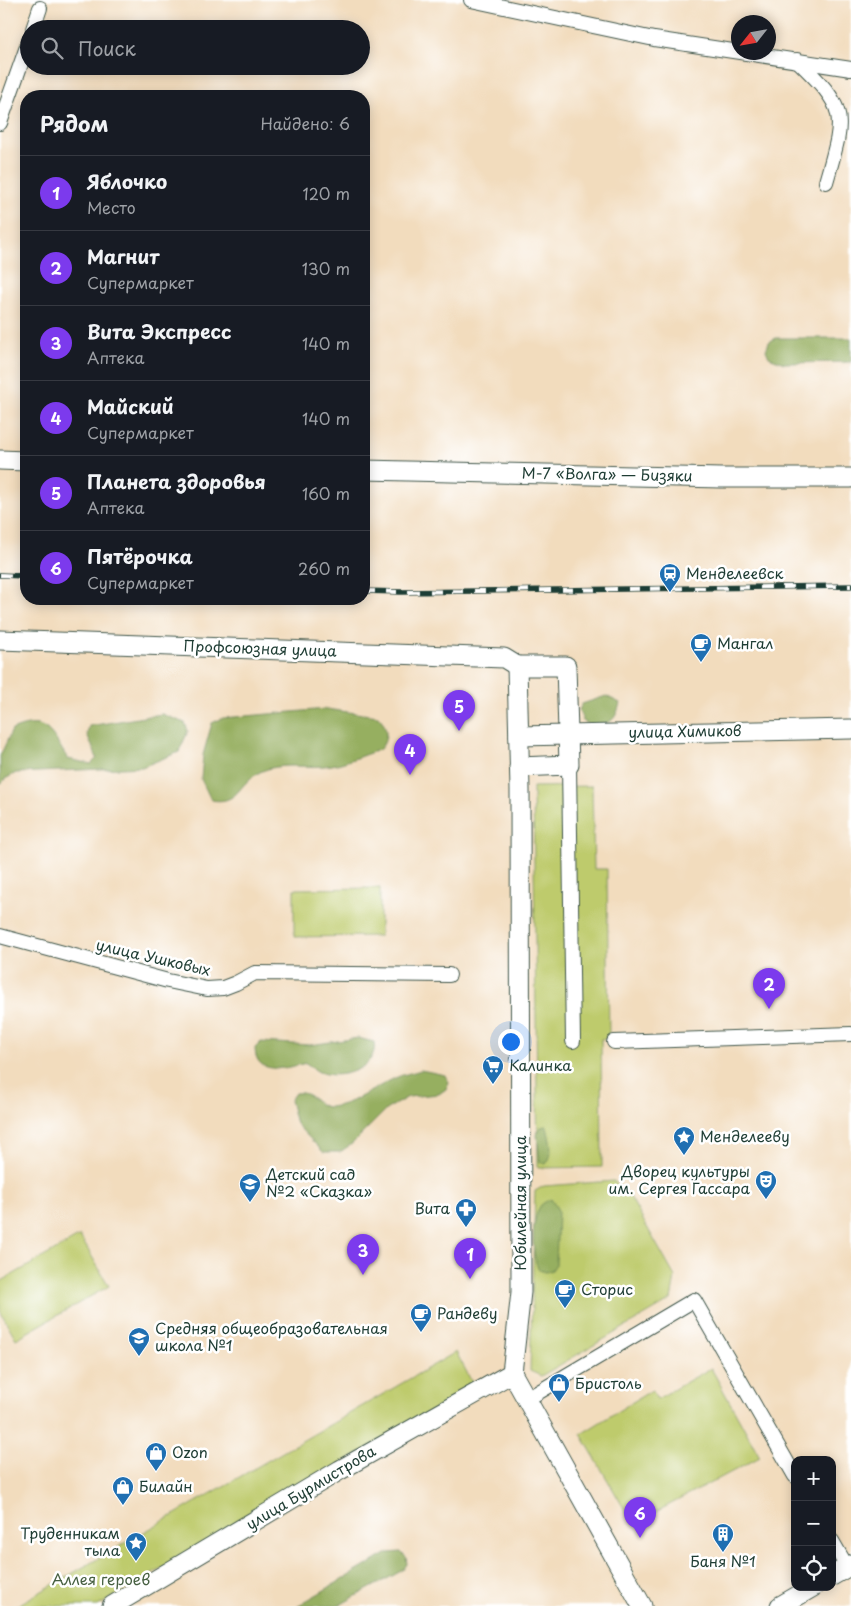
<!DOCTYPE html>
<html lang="ru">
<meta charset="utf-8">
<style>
:root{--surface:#171b24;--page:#242831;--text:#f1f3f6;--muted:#9ea1a6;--line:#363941;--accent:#7c3aed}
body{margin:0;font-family:"Playpen Sans",sans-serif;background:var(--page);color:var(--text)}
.controls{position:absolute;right:15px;bottom:15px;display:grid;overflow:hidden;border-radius:10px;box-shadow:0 2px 12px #0003}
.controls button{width:45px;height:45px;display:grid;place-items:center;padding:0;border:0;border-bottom:1px solid var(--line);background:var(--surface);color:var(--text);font:25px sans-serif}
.compass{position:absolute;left:731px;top:15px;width:45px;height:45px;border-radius:50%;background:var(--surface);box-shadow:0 2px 12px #0003;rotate:239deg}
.you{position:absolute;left:510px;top:1041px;width:18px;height:18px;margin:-12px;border:4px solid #fff;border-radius:50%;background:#1a73e8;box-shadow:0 0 0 8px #1a73e833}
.badge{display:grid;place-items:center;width:32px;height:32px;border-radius:50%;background:var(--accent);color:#fff;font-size:16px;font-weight:700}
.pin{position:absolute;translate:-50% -41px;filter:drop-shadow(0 1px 2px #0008)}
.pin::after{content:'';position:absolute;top:26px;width:18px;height:15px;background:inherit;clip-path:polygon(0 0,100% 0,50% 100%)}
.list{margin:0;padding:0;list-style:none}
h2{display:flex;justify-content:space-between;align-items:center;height:65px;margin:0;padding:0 20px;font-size:21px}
h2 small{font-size:16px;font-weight:400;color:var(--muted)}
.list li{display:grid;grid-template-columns:32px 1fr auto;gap:15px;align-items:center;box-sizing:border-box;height:75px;padding:0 20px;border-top:1px solid var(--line)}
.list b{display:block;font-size:19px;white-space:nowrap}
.list p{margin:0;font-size:16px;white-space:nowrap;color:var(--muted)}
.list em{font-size:16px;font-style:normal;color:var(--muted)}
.icon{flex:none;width:28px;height:28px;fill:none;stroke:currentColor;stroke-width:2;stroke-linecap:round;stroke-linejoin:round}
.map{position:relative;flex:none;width:851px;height:1606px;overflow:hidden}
.search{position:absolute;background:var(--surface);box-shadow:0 2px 12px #0003;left:20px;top:20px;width:350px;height:55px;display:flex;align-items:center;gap:12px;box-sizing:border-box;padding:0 18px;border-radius:28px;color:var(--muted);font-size:19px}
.panel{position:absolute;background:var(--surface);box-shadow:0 2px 12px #0003;left:20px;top:90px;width:350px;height:515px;border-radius:20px}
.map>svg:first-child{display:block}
.green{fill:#becb6c;stroke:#6e8450}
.forest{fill:#96af60;stroke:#5a764a}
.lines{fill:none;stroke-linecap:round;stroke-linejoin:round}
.street-casing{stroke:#3f5549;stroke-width:16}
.secondary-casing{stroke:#3f5549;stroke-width:21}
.street{stroke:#fff;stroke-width:14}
.secondary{stroke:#fff;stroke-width:19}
.rail-casing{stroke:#1f3d34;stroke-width:5.5}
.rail{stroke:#fff;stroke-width:4;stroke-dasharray:11;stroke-linecap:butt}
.labels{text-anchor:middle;stroke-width:5;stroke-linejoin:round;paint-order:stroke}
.street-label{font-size:15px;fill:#1f3d34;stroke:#fff}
.poi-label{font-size:15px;fill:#1f3d34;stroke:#fff;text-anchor:start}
.park-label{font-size:15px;fill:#476042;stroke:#fff}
</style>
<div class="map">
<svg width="851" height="1606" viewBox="0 0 851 1606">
<rect width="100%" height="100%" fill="#fff"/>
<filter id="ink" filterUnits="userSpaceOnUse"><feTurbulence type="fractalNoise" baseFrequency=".02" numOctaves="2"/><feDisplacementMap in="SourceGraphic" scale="10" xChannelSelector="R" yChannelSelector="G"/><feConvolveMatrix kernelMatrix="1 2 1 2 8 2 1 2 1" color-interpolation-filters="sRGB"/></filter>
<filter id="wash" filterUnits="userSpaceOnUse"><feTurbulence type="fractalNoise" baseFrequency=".0096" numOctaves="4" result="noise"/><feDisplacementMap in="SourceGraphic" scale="20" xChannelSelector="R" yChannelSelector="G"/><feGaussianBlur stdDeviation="1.12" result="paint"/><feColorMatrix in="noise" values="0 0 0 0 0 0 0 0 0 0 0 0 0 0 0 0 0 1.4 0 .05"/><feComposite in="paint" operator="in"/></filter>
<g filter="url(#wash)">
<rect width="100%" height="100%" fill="#f2dcbd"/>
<!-- green -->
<g class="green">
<path d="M592,786L594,869H607L609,1038L601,1039L602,1167L538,1168L533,787Z"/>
<path d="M380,888V936L294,937V889Z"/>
<path d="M614,1181L629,1195L675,1277L671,1300L541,1376L530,1371L535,1191L544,1186Z"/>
<path d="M80,1236L109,1286L16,1339L0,1311V1282Z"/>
<path d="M456,1352L474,1386L98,1606H16Z"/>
<path d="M711,1368L760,1457L633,1524L581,1434L652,1390L657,1399Z"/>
</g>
<!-- forest -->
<g class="forest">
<path d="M776,338H851V362L784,363L769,357L766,350L769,342Z"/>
<path d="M606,696L620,703C615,723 610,723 591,726L583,721L579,710L582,704Z"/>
<path d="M326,709L378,716C388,726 389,740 379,750C362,755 342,765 324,766C303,768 281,762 260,772C237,784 239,805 211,800L201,779L203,755L212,723L223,718Z"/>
<path d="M162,714L185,723L188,731L179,752L142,767L16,773L5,779L0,785V756L12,730C47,715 51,733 68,759L91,764L97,758L87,734L89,726Z"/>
<path d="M358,1038L374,1042C379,1068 340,1081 319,1072C315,1070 310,1066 306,1063C288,1068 255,1077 255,1048L261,1042L310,1045Z"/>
<path d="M421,1070L445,1075L449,1082L446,1089L439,1094L408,1097L387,1109L353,1143L340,1152H323L296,1124L290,1100L295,1093C314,1090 315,1108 330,1107C352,1105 374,1088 395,1078C403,1074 412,1073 421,1070Z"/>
<path d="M547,1126C549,1139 555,1154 546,1164L540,1162L537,1134L541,1127Z"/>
<path d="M551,1199L558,1210L556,1264L552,1270L546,1272L539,1270C531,1255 531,1219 541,1205C544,1202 548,1201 551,1199Z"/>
<path d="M401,1552L406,1557L407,1564L403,1570L338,1606H297L388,1553Z"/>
</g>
</g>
<g filter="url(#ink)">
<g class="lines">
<!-- street casing -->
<g class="street-casing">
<g id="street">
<path d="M471,0L654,39L851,69"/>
<path d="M33,29L40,8"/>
<path d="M797,60C849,110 845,115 826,182"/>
<path d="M0,123L29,41"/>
<path d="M569,765L573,1041"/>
<path d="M0,936L168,981L207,989L223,988L236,983L255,973L449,975"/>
<path d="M614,1042L851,1034"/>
<path d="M527,1399L694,1300L795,1476"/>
<path d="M832,1541L847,1567"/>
</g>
</g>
<!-- secondary casing -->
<g class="secondary-casing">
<g id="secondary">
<path d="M0,460L26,461"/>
<path d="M364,470L721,478H851"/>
<path d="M0,640L504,658L517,666"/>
<path d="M517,666L520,790L521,1292L512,1373L642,1606"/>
<path d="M517,666H566L569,765L519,767"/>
<path d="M519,736L851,729"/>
<path d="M832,1576L851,1565"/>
<path d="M112,1606L340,1470L512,1373"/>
<path d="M780,1606L813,1587"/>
</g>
</g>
<!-- street -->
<use href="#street" class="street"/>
<!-- secondary -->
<use href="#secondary" class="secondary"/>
<!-- rail casing -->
<g class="rail-casing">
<g id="rail">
<path d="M0,575L26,576"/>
<path d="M364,591L401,592L851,586"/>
</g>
</g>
<!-- rail -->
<use href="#rail" class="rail"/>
</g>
</g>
<!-- icons -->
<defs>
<g id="station-pin" transform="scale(1.125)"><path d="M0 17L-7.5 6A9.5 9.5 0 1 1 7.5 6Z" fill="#1f6fb2" stroke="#fff"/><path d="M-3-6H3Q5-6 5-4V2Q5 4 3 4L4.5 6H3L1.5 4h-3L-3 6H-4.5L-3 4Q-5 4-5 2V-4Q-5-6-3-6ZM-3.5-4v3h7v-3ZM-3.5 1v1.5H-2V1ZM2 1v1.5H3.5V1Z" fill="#fff"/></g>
<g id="cafe-pin" transform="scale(1.125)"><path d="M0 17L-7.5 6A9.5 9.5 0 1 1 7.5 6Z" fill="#1f6fb2" stroke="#fff"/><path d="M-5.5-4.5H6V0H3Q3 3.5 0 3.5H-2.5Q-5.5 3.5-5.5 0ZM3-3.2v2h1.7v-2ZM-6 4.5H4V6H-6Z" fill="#fff"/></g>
<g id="supermarket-pin" transform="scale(1.125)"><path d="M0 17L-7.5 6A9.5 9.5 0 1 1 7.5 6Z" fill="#1f6fb2" stroke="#fff"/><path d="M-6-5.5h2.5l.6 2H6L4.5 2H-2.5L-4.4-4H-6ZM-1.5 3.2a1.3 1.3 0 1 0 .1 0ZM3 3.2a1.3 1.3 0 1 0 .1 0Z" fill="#fff"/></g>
<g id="sight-pin" transform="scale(1.125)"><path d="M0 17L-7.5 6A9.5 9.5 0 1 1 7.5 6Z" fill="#1f6fb2" stroke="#fff"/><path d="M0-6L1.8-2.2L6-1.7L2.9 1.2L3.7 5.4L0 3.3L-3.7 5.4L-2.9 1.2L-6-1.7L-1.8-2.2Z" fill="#fff"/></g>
<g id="theatre-pin" transform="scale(1.125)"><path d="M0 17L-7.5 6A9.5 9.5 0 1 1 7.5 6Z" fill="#1f6fb2" stroke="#fff"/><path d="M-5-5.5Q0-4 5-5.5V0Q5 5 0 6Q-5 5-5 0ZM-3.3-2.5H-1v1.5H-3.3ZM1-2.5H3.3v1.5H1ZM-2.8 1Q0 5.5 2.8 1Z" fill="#fff"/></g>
<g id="school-pin" transform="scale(1.125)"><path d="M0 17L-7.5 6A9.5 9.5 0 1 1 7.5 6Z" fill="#1f6fb2" stroke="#fff"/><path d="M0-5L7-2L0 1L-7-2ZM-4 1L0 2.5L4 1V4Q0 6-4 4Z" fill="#fff"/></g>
<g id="pharmacy-pin" transform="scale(1.125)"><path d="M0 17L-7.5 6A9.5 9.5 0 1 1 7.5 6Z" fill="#1f6fb2" stroke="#fff"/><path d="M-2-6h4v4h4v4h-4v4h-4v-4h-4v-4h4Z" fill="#fff"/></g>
<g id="shop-pin" transform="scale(1.125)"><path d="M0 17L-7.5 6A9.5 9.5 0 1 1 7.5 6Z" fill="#1f6fb2" stroke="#fff"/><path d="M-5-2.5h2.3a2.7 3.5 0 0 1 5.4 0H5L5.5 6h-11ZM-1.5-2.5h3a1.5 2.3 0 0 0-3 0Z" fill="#fff"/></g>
<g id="building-pin" transform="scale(1.125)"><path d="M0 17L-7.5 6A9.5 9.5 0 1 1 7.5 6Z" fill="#1f6fb2" stroke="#fff"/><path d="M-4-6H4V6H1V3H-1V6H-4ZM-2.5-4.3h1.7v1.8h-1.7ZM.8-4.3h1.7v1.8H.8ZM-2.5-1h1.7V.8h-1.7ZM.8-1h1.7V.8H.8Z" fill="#fff"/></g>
</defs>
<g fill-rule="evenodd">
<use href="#station-pin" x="670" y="574"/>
<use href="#cafe-pin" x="701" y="644"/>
<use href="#supermarket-pin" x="493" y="1066"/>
<use href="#sight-pin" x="684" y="1137"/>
<use href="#theatre-pin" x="766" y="1181"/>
<use href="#school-pin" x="250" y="1184"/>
<use href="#pharmacy-pin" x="466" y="1209"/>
<use href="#cafe-pin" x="565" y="1290"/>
<use href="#cafe-pin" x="421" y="1314"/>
<use href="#school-pin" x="139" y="1338"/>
<use href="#shop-pin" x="559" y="1384"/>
<use href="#shop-pin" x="156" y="1453"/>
<use href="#shop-pin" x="123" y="1487"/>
<use href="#building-pin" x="723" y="1534"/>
<use href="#sight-pin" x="136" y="1543"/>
</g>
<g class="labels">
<!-- street labels -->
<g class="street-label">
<text transform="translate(607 475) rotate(1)" y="5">М-7 «Волга» — Бизяки</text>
<text transform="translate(260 649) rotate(2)" y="5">Профсоюзная улица</text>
<text transform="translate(685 732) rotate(-1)" y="5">улица Химиков</text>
<text transform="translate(153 958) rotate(13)" y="5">улица Ушковых</text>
<text transform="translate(521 1203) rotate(-90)" y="5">Юбилейная улица</text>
<text transform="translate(311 1488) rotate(-31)" y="5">улица Бурмистрова</text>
</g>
<!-- poi labels -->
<g class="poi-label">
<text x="686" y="579">Менделеевск</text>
<text x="717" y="649">Мангал</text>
<text x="509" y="1071">Калинка</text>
<text x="700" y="1142">Менделееву</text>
<text x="750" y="1177" text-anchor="end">Дворец культуры<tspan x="750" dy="17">им. Сергея Гассара</tspan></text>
<text x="266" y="1180">Детский сад<tspan x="266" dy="17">№2 «Сказка»</tspan></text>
<text x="450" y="1214" text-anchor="end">Вита</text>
<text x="581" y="1295">Сторис</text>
<text x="437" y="1319">Рандеву</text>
<text x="155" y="1334">Средняя общеобразовательная<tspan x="155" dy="17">школа №1</tspan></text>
<text x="575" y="1389">Бристоль</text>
<text x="172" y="1458">Ozon</text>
<text x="139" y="1492">Билайн</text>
<text x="120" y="1539" text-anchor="end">Труденникам<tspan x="120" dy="17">тыла</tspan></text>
<text x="723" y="1567" text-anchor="middle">Баня №1</text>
</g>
<!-- park labels -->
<g class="park-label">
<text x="101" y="1585">Аллея героев</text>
</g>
</g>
</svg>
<div class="controls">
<button>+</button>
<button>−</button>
<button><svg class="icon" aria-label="locate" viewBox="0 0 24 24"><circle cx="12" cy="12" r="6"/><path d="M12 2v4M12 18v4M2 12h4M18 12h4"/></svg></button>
</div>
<svg class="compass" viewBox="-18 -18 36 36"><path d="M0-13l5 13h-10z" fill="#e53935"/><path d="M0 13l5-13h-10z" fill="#9ea1a6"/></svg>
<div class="you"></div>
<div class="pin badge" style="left:470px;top:1279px">1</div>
<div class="pin badge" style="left:769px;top:1009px">2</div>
<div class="pin badge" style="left:363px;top:1275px">3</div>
<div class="pin badge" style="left:410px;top:775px">4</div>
<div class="pin badge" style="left:459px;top:731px">5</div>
<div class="pin badge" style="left:640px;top:1538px">6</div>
<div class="search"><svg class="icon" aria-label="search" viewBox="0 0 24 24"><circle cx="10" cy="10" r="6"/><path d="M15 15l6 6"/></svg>Поиск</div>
<section class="panel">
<h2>Рядом<small>Найдено: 6</small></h2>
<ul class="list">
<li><span class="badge">1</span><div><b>Яблочко</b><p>Место</p></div><em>120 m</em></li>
<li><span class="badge">2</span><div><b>Магнит</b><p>Супермаркет</p></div><em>130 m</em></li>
<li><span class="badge">3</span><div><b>Вита Экспресс</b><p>Аптека</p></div><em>140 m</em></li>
<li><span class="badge">4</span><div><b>Майский</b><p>Супермаркет</p></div><em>140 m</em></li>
<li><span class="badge">5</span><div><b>Планета здоровья</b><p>Аптека</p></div><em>160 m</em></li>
<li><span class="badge">6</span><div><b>Пятёрочка</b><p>Супермаркет</p></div><em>260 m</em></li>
</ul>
</section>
</div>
